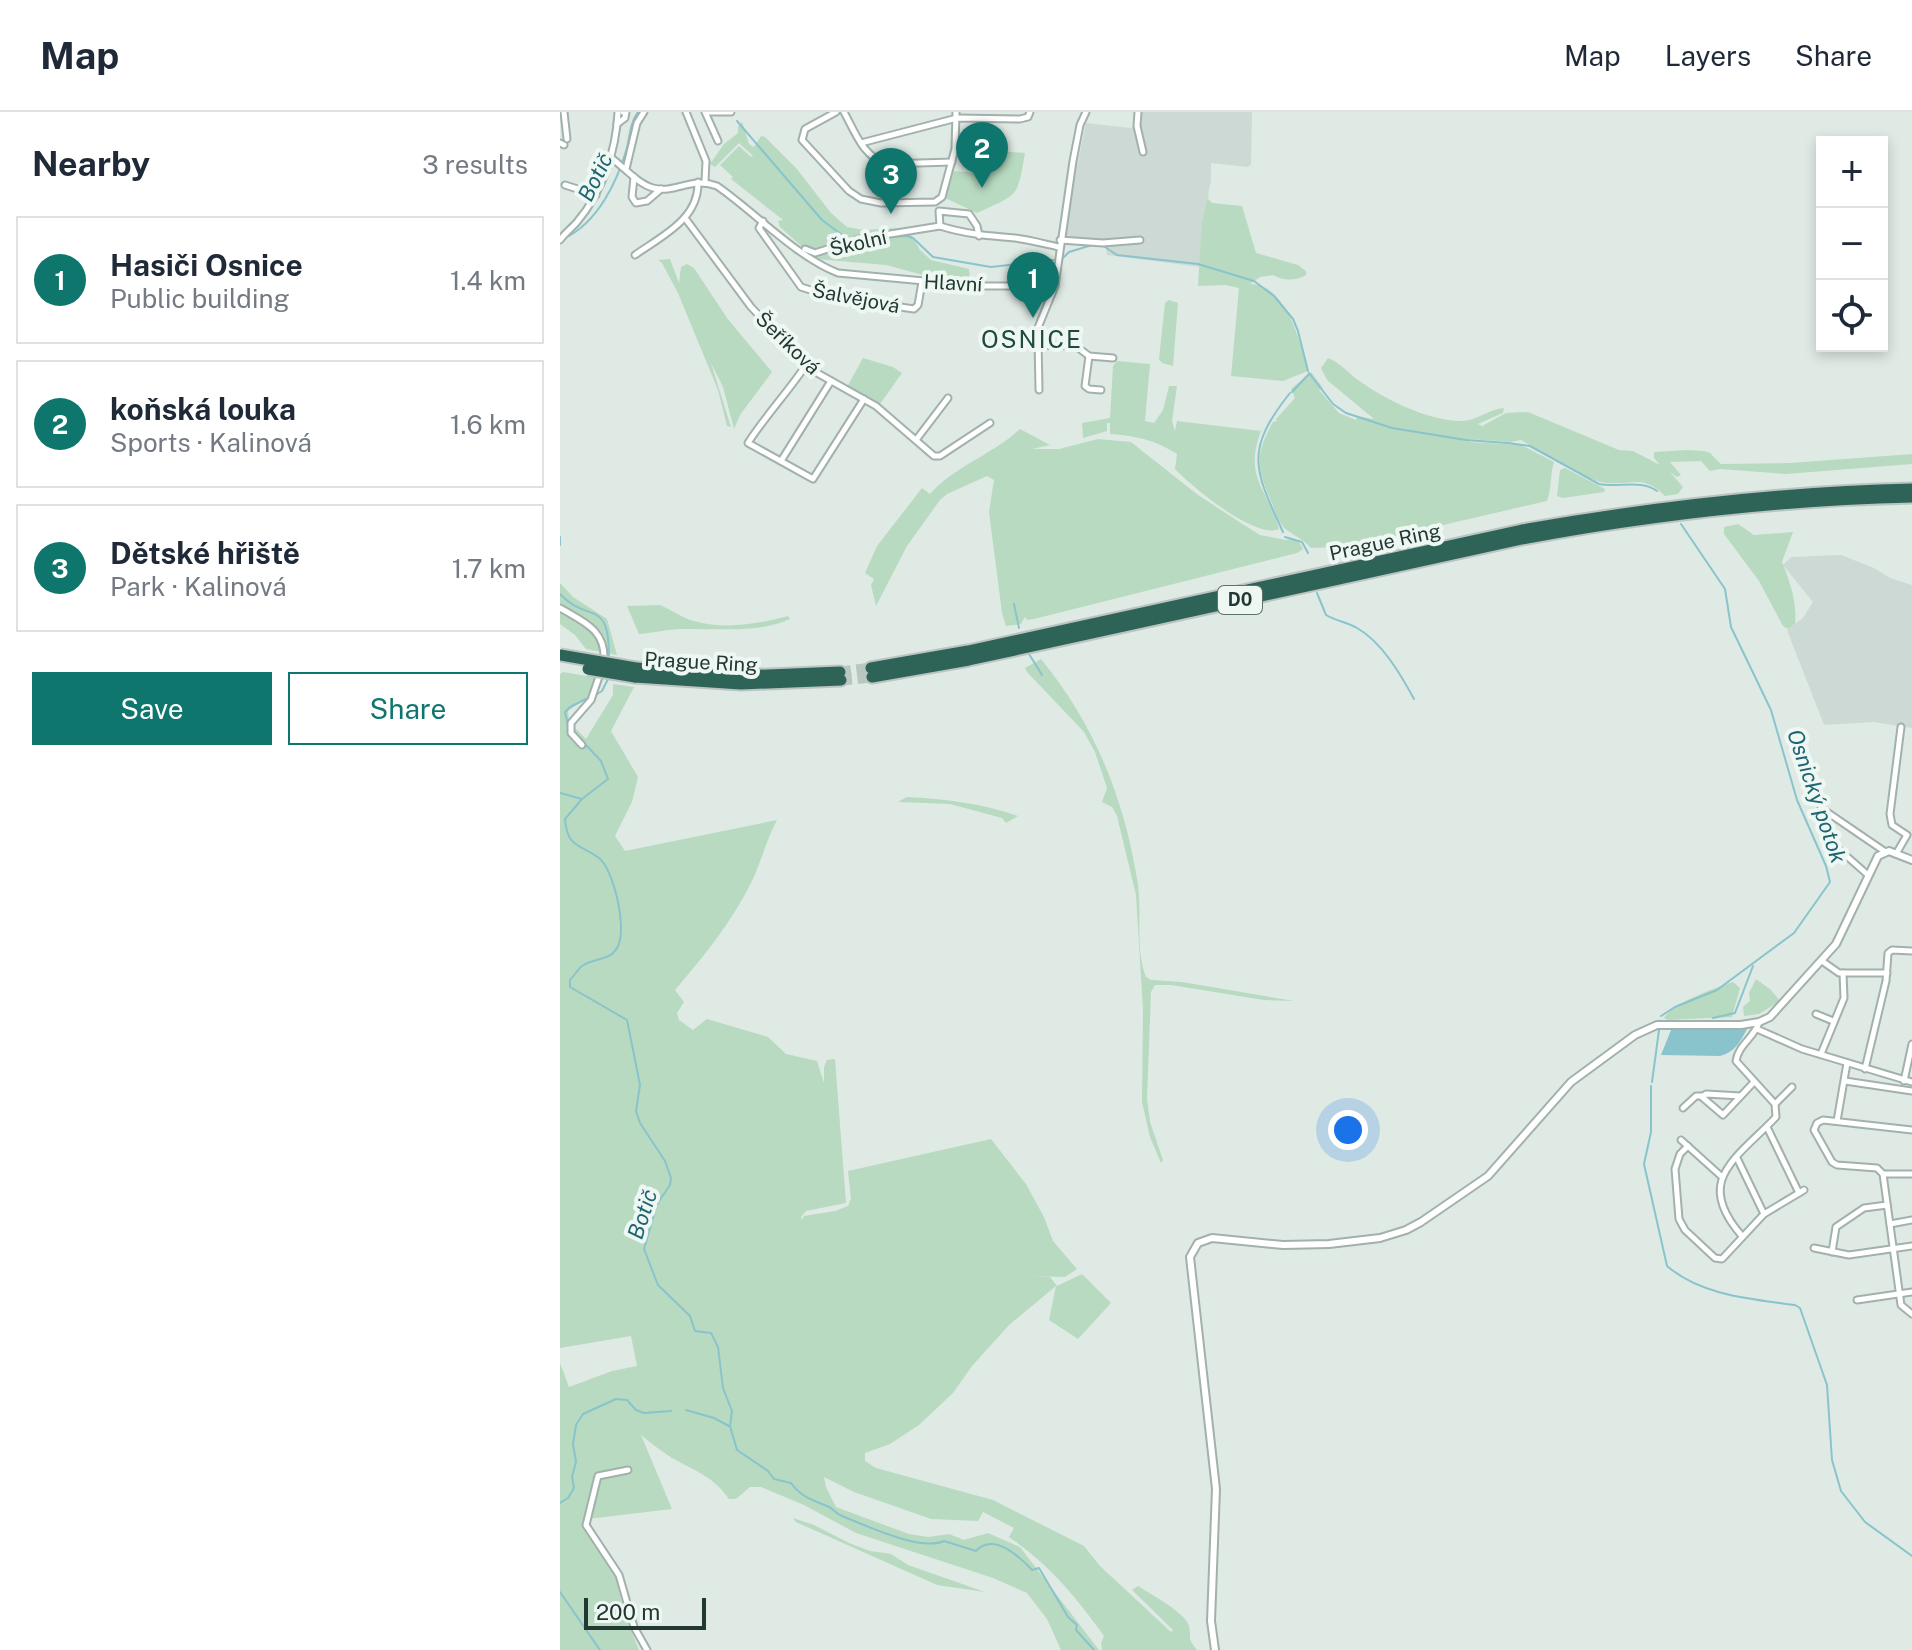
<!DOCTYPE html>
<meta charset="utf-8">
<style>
:root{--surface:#fff;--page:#f2f2f3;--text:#1f2937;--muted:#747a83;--line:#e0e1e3;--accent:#0f766e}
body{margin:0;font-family:"Public Sans",sans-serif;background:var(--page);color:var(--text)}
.controls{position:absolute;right:24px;top:24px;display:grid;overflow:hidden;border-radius:0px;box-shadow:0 4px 12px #0003}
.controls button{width:72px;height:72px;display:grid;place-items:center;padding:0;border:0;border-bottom:2px solid var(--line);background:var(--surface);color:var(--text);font:40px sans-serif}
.scale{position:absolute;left:24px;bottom:20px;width:122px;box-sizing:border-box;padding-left:8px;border:4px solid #213932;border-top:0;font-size:22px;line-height:28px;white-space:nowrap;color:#213932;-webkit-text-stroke:6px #eff7f3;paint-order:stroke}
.you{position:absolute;left:788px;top:1018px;width:28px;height:28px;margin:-20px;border:6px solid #fff;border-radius:50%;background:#1a73e8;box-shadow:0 0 0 12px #1a73e833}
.badge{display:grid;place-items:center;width:52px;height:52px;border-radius:50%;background:var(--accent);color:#fff;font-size:26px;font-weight:700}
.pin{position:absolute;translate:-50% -66px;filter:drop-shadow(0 2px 4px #0008)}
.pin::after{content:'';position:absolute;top:42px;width:28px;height:24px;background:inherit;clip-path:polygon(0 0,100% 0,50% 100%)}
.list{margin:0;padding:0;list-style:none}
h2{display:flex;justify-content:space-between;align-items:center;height:104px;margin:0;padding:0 32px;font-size:34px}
h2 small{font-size:26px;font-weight:400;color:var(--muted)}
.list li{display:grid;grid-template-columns:52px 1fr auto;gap:24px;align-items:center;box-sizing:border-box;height:128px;margin:0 16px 16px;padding:0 16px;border:2px solid var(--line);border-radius:0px}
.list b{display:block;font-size:30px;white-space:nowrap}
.list p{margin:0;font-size:26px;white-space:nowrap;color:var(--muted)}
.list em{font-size:26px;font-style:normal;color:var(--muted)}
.actions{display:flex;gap:16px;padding:24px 32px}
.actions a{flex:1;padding:18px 0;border:2px solid var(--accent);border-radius:0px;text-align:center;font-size:28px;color:var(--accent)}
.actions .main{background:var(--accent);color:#fff}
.icon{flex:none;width:44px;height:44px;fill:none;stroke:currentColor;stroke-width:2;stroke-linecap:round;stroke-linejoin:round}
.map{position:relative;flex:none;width:1352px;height:1538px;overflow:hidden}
header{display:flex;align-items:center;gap:48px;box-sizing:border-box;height:112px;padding:0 40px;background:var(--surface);border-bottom:2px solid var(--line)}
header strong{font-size:38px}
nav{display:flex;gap:44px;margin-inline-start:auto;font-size:28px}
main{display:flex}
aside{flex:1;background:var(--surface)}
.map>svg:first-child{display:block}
.built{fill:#cdd9d4}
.green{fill:#b8dac1}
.water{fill:#89c4cd}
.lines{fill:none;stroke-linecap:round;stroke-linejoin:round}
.stream{stroke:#89c4cd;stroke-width:2}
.motorway-tunnel{stroke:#b9c7c1;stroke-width:11;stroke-dasharray:11 5.5;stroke-linecap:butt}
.minor-casing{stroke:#a2b1ac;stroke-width:9}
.tertiary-casing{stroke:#a2b1ac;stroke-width:10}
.motorway-casing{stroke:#bcc4c2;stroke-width:15}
.minor{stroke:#fff;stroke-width:5}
.tertiary{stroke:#fff;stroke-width:6}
.motorway{stroke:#2e6458;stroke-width:11}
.motorway-bridge-casing{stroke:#bcc4c2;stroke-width:15;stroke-linecap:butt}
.motorway-bridge{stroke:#2e6458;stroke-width:11}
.labels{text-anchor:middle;stroke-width:8;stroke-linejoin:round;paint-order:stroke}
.shield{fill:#eff7f3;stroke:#5f726c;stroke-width:2}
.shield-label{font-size:18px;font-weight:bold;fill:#213932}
.street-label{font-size:20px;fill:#213932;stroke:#eff7f3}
.water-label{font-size:22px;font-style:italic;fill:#1e6572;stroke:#eff7f3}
.quarter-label{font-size:24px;letter-spacing:2px;fill:#1e4a3f;stroke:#eff7f3}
</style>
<header>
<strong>Map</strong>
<nav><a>Map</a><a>Layers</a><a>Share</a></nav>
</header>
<main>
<aside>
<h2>Nearby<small>3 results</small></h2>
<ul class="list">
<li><span class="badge">1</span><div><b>Hasiči Osnice</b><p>Public building</p></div><em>1.4 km</em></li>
<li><span class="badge">2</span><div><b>koňská louka</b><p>Sports · Kalinová</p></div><em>1.6 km</em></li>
<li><span class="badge">3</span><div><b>Dětské hřiště</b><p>Park · Kalinová</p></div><em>1.7 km</em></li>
</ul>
<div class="actions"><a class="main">Save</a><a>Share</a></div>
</aside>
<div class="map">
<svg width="1352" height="1538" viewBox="0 0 1352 1538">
<rect width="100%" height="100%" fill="#dfeae5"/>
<!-- built -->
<g class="built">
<path d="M579,0H692L691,53L687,55L651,51V69L642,109L640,155L547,143L545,130L502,126L526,11L571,16L579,12Z"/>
<path d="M1281,443L1314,456L1330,466L1352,473V616L1313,610L1264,613L1227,518L1243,506L1253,490L1223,453L1231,445Z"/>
</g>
<!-- green -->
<g class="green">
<path d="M182,10L189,32L194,35L201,24L205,25L237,57L271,101L287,115L304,118L338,116L351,123L360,138L371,148L409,157L410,168L367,164L326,153L256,147L220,115L218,109L223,108L171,67L173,65L160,53L179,34L191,45L193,44L179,31L155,55L150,52L164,32L178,21V15Z"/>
<path d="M424,38L465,41C457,87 459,81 417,101L385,86L392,59L420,61Z"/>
<path d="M649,79L648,87L652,91L682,94L696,141L738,153L746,159V163C735,169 724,169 713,163L700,165L690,172C726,171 741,232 748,259L723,269L671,264L679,176L665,173L638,174L642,109Z"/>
<path d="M110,147L119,171L121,155L127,152L134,156L167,206L212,260L180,303L174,317L163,275L151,251L171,315L167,314L158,278L118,181L102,151L98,148Z"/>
<path d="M609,188L618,191L613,254L602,251L599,247L605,191Z"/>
<path d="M303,246L333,255L342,261L320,292L287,275Z"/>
<path d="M768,246C782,252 787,260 798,268C824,287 870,310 903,309C917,308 930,297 944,296L943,301L918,312L922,314L946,301L968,300L1059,338L1073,339L1100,353L1094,346V340L1127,338L1144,339L1150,341L1161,352L1230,351L1352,342V352L1226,362L1160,357L1150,359L1141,349L1110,350L1121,363L1117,365L1110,360L1123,375L1118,382L1105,384C1083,362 1074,373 1047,371C1026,369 981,339 961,328L951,330L910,327L909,330L961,333L994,350C990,361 992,376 987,389L831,425L777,435L751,436C742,425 728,422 721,412C717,406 714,396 711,389C696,354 695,343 713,310L717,309L716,307L735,286L731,277L751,260L763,276L759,278L779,301L796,308L797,304L814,307L767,268L761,256Z"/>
<path d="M557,249L590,252L585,309L594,311L603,298L609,274H617L612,309L615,319L617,309L701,319C683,366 708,377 719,417C696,428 631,374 615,357L617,342C595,328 577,324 550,322V311H547V319L523,326L522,311L550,306L553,254Z"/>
<path d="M460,317L490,333L472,337H499L538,327L571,330L638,383L681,411L700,423L726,428L732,427L739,430L743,437L737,441L474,507L467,508L465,505L461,512L446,514L442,501L429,400L434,368L427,364L387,382L380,388L347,434L316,494L311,473L314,467L305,461L317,434L362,376L370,382C395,354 432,343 460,317Z"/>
<path d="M1005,356L1045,377L1044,380L1003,386L997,384L1000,358Z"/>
<path d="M1178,412L1194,423L1233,420L1222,450C1230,470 1237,489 1235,512L1228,517L1223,514L1199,469L1164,422V415Z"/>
<path d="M0,471L13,485L47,507L57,543L26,537L15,523L0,512Z"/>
<path d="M100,493C112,498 122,506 134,509C165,518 198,512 228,504L230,507C197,522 159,516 123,517C108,517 94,521 79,522L67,494Z"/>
<path d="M481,547C535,613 565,688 578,773C582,802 575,837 586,865L591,868L622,870L734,889L704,888L611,873H595L591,880L587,986L590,1010L603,1048L601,1051L590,1025L582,990L583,897L576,783L557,704L552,695L542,690L547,676L535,640L524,620L467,560L465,556Z"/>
<path d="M3,560L38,566L30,583L8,599L9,610L26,627L53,583V572L74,575L51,619L78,665L72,690L55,724L65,739L217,708C206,728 201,751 191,771C171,811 144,844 115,878L124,890L117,901L119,908L133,918L147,907L208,925L226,942L257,949L264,971V955L267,948L275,947L286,1091L246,1099L241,1105L242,1108L244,1104L275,1099L288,1094L291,1087L288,1059L431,1027L466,1072L484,1105L493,1129L517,1157L505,1165L469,1164L490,1165L497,1174L522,1162L551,1191L518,1227L489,1208L496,1174L449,1213L412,1254L393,1281L359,1313L330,1332L305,1341V1349L316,1356L433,1388L524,1434L540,1454L611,1520L613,1518L572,1478L578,1474C590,1482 625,1500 629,1514C632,1528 626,1524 637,1538H542L541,1531L544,1524C516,1485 489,1452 449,1425L454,1416L423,1400L418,1409L371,1407L294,1380L264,1365L266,1375L276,1395L349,1422L368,1425L389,1422L404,1428L428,1421L460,1435L539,1538H501L487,1507L467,1481L433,1466L296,1421L244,1393L201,1375H190L176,1387H169C153,1364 135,1359 112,1346C101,1339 91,1331 81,1323L112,1397L28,1407L24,1414L55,1462L65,1504L79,1538H0V1251L9,1275L52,1259L77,1254L71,1224L0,1236V562Z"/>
<path d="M347,685C386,687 420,691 458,704L446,711L442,706L390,692L338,690Z"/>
<path d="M1196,867L1211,878L1220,889L1199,902L1184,904L1183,895L1190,889L1189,881Z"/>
<path d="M1173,870L1180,876L1172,905L1108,908L1104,906C1112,891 1155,876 1173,870Z"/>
<path d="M233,1406L254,1413L289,1431L310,1439L331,1442L348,1453L425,1480L377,1473L236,1410Z"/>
</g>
<!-- water -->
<path class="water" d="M1187,917C1180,930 1175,940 1160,944L1101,943L1111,918Z"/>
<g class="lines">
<!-- stream -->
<g class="stream">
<path d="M177,9L262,108L289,128"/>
<path d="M324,125L347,124L353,126L373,145L431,155L502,147L509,140L532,133"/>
<path d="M5,126C38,110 57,70 67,36C70,23 70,11 78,0"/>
<path d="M542,133L557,143L638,152L694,169L714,184L733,207L738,219L748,259"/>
<path d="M749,261L773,292L786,301L832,316L906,328L947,331"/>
<path d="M732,280L749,262"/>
<path d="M948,331L970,334L1039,372C1057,376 1082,367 1097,379"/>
<path d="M723,420C694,357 684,339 730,281"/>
<path d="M0,425V433"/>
<path d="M725,425L742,430L748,441"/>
<path d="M757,481L766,503C776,509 787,510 797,516C822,530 841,563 854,587"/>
<path d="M0,482C29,513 49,484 49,546"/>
<path d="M454,492L459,516"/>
<path d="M469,542L482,563"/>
<path d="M34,584L42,579L49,565"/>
<path d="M8,613L5,600L10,595L28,586"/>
<path d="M12,618L41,649L48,667L22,687L5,707C7,736 20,732 39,746C54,758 67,816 58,834C51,850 34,845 22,854C18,857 14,864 10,868V875L67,908L80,973L76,999L80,1011L105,1049L111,1066L110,1073L97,1092L84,1137L98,1173L130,1204L135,1219L151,1221L158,1235L163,1276L172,1299L170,1314L177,1338L208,1359L214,1367L231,1371C240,1384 252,1388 267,1394C273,1396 276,1402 282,1404C305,1413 361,1440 384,1429L416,1439C433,1420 459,1444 472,1458L479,1456L508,1505L517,1513L516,1518L534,1538"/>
<path d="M0,681L22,687"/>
<path d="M1101,904L1115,895L1157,878L1234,821L1270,770L1266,754L1237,688L1211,598L1171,515L1165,477L1121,412"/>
<path d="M1153,906L1175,901L1193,854"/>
<path d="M1092,970L1099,918"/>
<path d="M1091,974V1020L1084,1052L1107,1154C1142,1184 1192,1187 1235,1193L1240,1196L1267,1273L1272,1348L1281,1379L1305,1410L1352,1444"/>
<path d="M126,1298L154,1306L169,1314"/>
<path d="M0,1391L8,1386L14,1376L12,1365L16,1350L13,1332L16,1313L23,1302L56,1287L67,1288L76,1298L84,1301L111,1299"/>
<path d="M0,1480L40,1538"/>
</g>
<!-- motorway-tunnel -->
<g class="motorway-tunnel">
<path d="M280,560L311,556"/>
<path d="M281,568L312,565"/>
</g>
<!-- minor casing -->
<g class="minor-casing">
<g id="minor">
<path d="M4,0L7,27"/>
<path d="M126,0L146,49L145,69"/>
<path d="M145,0L158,29"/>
<path d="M146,0H171"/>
<path d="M276,0L245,17L242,28L289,79L301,87L321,91L375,90L382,85L395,37L396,0"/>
<path d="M284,0C295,20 303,45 327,52L392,50"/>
<path d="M526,0L520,13L513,49L495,174L475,223L470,224L468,228L472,233L516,234L529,244L553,246"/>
<path d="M578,0L577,14L583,40"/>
<path d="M57,12L65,6L66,0H63"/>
<path d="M0,31L4,33"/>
<path d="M301,31L397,6L460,7L468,5L470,0"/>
<path d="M50,45C64,55 78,72 93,76C116,82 131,64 157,74C196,101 235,144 278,161L418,174H495"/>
<path d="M66,57L77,11L84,0"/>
<path d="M74,65L72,85L76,91L87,89L101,77"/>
<path d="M5,73L36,83"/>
<path d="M125,106L191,195L250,257L316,294L374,344H380L430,311"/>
<path d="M203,109L199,116L241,175L272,185L354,197L358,193L362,170"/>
<path d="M419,124L417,114L409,102L379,99L380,114C405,122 429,124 455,126C470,128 485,132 499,135"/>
<path d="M0,128C5,121 12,116 17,110C43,79 56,39 58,0"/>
<path d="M500,128L543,131L580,128"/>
<path d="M245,137L255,141L299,127L380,114"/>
<path d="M75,143C102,124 139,107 138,70"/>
<path d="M475,223L478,228L479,278"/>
<path d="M529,244L525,274L529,277L541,278"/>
<path d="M246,253C228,280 206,303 188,331L253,367L304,287"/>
<path d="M356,328L388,286"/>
<path d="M221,349L271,269"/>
<path d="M0,496C24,510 46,518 44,549"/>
<path d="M22,633L11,621V611L31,588L41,559"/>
<path d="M1261,696L1324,739"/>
<path d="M1274,733L1308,763"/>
<path d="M1336,742L1347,723L1332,713L1330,702L1341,615"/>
<path d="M1262,849L1279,861H1327"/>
<path d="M1256,902L1273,909"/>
<path d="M1197,917L1242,937L1352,970"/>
<path d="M1261,942L1284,886L1283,861"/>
<path d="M1305,957L1326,869L1328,841L1332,838L1352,839"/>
<path d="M1285,969L1352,979"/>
<path d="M1344,969L1352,932"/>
<path d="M1181,984L1146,982L1142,985L1163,1003L1194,970"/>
<path d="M1215,992L1232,975"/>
<path d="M1123,996L1136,984H1142"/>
<path d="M1277,1009L1287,951"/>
<path d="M1207,1015L1239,1081"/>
<path d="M1352,1018L1263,1008L1257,1011L1254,1018L1272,1050L1277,1053L1317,1056L1323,1062H1352"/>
<path d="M1121,1028L1161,1064"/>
<path d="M1128,1034L1120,1042L1115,1057L1119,1107L1125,1118L1155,1146L1162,1147L1204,1102L1244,1078"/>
<path d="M1177,1046L1204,1102"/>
<path d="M1323,1062L1341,1193L1352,1202"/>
<path d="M1330,1112L1352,1108"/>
<path d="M1182,1124C1133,1068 1176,1047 1216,1005L1215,992L1176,949C1178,933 1195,925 1199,910"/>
<path d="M1254,1136L1289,1143L1352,1134"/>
<path d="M1272,1140L1276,1115L1304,1096L1327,1093"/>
<path d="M1297,1188L1352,1180"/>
<path d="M68,1358L38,1364L26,1413L59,1463L74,1515L87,1538"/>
</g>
</g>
<!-- tertiary casing -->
<g class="tertiary-casing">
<path id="tertiary" d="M655,1538L651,1509L656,1377L630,1145L638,1131L652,1126L723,1133L769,1132L820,1126L846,1118L861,1110L928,1064L1011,970L1075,923L1097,913H1181L1199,910L1210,905L1276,832L1318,744L1329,739L1352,748"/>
</g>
<!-- motorway casing -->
<g class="motorway-casing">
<g id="motorway">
<path d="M76,556L181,564L280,560"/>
<path d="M311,556L408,539L962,418C1092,395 1220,380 1352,377"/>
<path d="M75,565L181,572L281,568"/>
<path d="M312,565L409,548L962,427C1091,403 1220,388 1352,385"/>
</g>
</g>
<!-- minor -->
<use href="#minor" class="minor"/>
<!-- tertiary -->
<use href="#tertiary" class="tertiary"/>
<!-- motorway -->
<use href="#motorway" class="motorway"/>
<!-- motorway-bridge casing -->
<g class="motorway-bridge-casing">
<g id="motorway-bridge">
<path d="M0,543L76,556"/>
<path d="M28,557L75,565"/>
</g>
</g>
<!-- motorway-bridge -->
<use href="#motorway-bridge" class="motorway-bridge"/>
</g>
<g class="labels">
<!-- shield labels -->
<rect class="shield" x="658" y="474" width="44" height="28" rx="6"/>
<g class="shield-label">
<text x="680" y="494">D0</text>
</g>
<!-- street labels -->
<g class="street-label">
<text transform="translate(298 131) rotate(-13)" y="7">Školní</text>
<text transform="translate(393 171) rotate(3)" y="7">Hlavní</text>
<text transform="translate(296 186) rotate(11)" y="7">Šalvějová</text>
<text transform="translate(228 231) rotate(44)" y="7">Šeříková</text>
<text transform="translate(825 430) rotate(-12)" y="7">Prague Ring</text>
<text transform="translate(141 550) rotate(3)" y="7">Prague Ring</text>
</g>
<!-- water labels -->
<g class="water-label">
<text transform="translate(35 65) rotate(-64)" y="8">Botič</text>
<text transform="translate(1257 684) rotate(71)" y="8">Osnický potok</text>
<text transform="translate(82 1102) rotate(-72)" y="8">Botič</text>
</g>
<!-- quarter labels -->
<g class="quarter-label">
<text x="472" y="236">OSNICE</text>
</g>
</g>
</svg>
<div class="controls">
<button>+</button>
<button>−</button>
<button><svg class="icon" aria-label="locate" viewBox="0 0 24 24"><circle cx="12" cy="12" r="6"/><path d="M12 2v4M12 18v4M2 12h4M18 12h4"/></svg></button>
</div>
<div class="scale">200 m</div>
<div class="you"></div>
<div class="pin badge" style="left:473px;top:206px">1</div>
<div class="pin badge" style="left:422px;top:76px">2</div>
<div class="pin badge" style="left:331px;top:102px">3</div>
</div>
</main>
